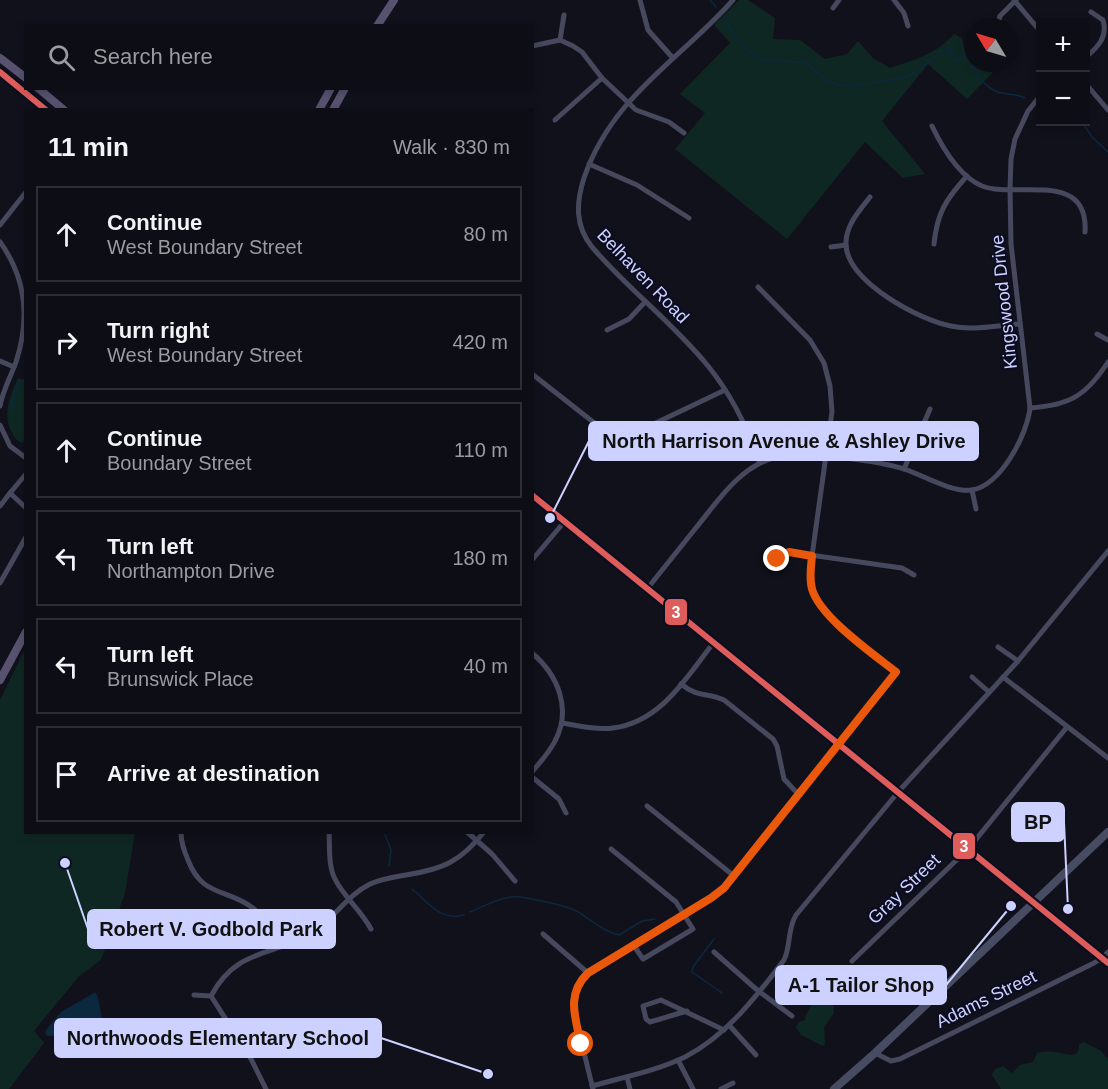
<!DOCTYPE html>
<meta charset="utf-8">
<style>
:root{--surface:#0d0d15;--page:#16161e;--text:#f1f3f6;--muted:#9a9ca0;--line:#2d2d34}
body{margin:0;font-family:Helvetica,sans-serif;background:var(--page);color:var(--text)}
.controls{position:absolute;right:18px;top:18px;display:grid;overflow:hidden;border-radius:0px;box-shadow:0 3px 9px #0003}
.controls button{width:54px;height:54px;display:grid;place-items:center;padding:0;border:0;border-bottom:2px solid var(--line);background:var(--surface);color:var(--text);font:30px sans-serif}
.compass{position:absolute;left:964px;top:18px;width:54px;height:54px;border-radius:50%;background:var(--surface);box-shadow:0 3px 9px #0003;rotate:308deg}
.stop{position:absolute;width:18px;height:18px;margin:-14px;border:4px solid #ea580c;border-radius:50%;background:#fff}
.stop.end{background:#ea580c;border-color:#fff;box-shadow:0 2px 6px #0008}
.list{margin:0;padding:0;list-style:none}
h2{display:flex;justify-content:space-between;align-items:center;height:78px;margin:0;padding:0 24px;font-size:26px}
h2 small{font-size:20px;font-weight:400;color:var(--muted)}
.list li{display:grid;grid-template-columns:39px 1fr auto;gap:18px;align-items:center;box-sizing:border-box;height:96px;margin:0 12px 12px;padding:0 12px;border:2px solid var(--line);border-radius:0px}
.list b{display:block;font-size:22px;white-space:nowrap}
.list p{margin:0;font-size:20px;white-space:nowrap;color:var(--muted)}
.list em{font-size:20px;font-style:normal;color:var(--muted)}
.icon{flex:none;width:33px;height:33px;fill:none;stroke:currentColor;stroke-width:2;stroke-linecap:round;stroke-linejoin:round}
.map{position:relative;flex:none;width:1108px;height:1089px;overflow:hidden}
.search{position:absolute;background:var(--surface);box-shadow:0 3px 9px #0003;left:24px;top:24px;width:510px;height:66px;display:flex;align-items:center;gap:15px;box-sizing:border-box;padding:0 21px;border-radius:0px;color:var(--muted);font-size:22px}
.panel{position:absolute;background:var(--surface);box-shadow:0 3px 9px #0003;left:24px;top:108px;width:510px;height:726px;border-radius:0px}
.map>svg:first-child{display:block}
.green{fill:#0f2723}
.water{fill:#0b283f}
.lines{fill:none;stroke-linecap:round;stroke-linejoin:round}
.stream{stroke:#0b283f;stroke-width:1.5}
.minor{stroke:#46495d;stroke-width:5}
.secondary{stroke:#484c63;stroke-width:8}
.primary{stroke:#585270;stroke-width:8}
.bus-1-casing{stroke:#0c0d21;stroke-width:10}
.bus-1{stroke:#de5d5a;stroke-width:6}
.route{stroke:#ea580c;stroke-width:8}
.labels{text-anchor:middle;stroke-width:4.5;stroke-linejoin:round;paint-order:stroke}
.street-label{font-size:18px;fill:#ccd1ff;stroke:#0c0d21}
.leader{fill:none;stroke:#ccd1ff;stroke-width:2}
.callout-dot{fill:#ccd1ff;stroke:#0c0d21;stroke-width:2}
.callout{fill:#ccd1ff;stroke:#ccd1ff;stroke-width:2}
.callout-label{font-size:20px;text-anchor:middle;font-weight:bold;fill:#111}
.line-badge{stroke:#0c0d21;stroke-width:2}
.badge-label{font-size:16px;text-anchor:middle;font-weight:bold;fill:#fff}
</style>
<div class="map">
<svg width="1108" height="1089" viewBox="0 0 1108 1089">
<rect width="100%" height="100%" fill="#11111c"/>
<!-- green -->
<g class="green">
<path d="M739,0H748L775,18L773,39L800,40L825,59L847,54L858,41L873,58L890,68C914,60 938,53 954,34L962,38L964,46L973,45V63H988L996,69L967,99L928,64L882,121L925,174L903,178L865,142L787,239L675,149L705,113L680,94L730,43L714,25Z"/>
<path d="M18,378L25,380V439L22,443C15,440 14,436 10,429C3,411 11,394 18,378Z"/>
<path d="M25,649L26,832L135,833L125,893L101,960L79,976L34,1031L44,1043L9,1089H0V700Z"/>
<path d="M819,982L825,984L833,982L841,989L825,993L832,999L834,1013L824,1027L825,1043L823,1046L801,1035L796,1027L799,1022L805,1020C806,1009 818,1005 808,995L811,987H818Z"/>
<path d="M1084,1042L1101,1051L1108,1059V1089H1001L992,1075L995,1069L1003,1066L1012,1073L1020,1065L1033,1062L1037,1053C1042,1052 1048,1051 1053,1052C1064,1052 1080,1062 1079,1044Z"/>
</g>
<!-- water -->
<path class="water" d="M94,993H96L98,998L104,1029L92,1034L47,1036L45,1032L47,1029L61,1012Z"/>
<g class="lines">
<!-- stream -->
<g class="stream">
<path d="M710,0L716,7"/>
<path d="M724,20C738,38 750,61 775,61C784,62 795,60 803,63C816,68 823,82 838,85C849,87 900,80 910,75C924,68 934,56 947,47L951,49L950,56L955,61L962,58L971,49L973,57"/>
<path d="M973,63C975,76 989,91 1002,93C1010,95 1018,94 1025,98"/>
<path d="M1040,110V109"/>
<path d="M1082,122L1092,137L1108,152"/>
<path d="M11,410L13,409L12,401L20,382"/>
<path d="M20,685L26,692"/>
<path d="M384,832L391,850L389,866"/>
<path d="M412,889C429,903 440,921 464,915"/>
<path d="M470,912C481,907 498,899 510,897C520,895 569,906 578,912C593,921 602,931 619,935L642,921L655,919"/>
<path d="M714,939L693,967L692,972L722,993"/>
</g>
<!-- minor -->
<g class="minor">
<path d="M640,0L648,30L672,57"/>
<path d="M733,0C680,60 612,96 584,178C576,203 575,226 592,247C628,289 673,323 708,366C731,394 748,429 760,463"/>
<path d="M894,0L904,13L908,26"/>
<path d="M1014,0L1040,31"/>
<path d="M833,8L839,0"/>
<path d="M997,27L1000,16L1016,0"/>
<path d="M560,40L564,15"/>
<path d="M532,46L560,40L573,46L582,52L602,78L636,110L669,122L684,133"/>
<path d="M1086,57C1098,47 1108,37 1103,20L1091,12"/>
<path d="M1086,84L1108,110"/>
<path d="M555,120L602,78"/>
<path d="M932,126C942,147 959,176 982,186C1015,199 1089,169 1085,232"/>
<path d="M589,164L637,185L689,218"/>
<path d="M870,197C859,211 845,226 846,245C848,282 919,320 951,326C973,331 997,325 1020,324"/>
<path d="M0,225L26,192"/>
<path d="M0,242C26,278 30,319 16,362C11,376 3,390 0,406"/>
<path d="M934,244C937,213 946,199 967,176"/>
<path d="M831,247L846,245"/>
<path d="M607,330L629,319L645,302"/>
<path d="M1097,334L1108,340"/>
<path d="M0,361L14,367"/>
<path d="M532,374L597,425L624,432L641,430L725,390"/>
<path d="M1030,408C1070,405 1086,396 1108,362"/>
<path d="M0,425L10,446L26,458"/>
<path d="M904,469L930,409"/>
<path d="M972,490L976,509"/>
<path d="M10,493L26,474"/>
<path d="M0,506L10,493L26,508"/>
<path d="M777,559L789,552L902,568L914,575"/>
<path d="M532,560L565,521"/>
<path d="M0,583L26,537"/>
<path d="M647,589C663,569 679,549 695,529C718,501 739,467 776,457C801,450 881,461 907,470C924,476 953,493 972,490C1001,485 1027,435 1030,408L1011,244L1010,189L1011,159L1015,139L1028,111L1040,96"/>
<path d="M998,647L1018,661"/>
<path d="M532,653C558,675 572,709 555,741C549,753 540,762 532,772"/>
<path d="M972,677L989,692"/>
<path d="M1003,677L1108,758"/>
<path d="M681,684C698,698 707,692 724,700L773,739L777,746L784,779L799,795"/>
<path d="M562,723C579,726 596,730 613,728C661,722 687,677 714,642"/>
<path d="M532,777L559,799L566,813"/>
<path d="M647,806L734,876"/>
<path d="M181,832C181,842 184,851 188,860C202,897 226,888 253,908C266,918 272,933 278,947"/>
<path d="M329,832C330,848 328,865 335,879C343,896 361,910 371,929"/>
<path d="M467,832L492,854L515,881"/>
<path d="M611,849L676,902L693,929L643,959L634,946"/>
<path d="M543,934L588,973"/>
<path d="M714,952L756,989L792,1016"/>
<path d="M852,961L969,848L1067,727"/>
<path d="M194,995L211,996"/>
<path d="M211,996C238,946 274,958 314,931C334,918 348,895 370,884C381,879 394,877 406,875C443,869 460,862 484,832"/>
<path d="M211,996L251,1059L266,1089"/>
<path d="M687,1011L650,1022L646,1019L643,1006L661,1000L724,1030"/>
<path d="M729,1025L756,1055"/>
<path d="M875,1053L891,1061L900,1059L1094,963L1102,958L1108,952"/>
<path d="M678,1060L693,1089"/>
<path d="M627,1077L630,1089"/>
<path d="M592,1086C624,1077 656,1071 685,1057C726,1036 757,996 784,960C791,946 787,930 796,915L899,791L1018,661L1108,551"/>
<path d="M593,1089L573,1008C572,993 577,983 588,973L711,898L724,888L896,672C872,653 820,617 812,589C809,578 811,567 812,556L832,412L830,386L824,363L810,340L758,287"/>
<path d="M721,1089L733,1083"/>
</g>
<!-- secondary -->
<g class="secondary">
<path d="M532,495L1108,963"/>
<path d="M834,1089L875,1053L1108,832"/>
</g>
<!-- primary -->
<g class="primary">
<path d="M377,26L394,0"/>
<path d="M0,58L26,78"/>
<path d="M0,72L47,110"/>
<path d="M38,88L64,110"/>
<path d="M319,110L331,88"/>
<path d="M333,110L345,88"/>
<path d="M0,680L26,632"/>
</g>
<!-- bus-1 casing -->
<g class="bus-1-casing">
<g id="bus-1">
<path d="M0,72L46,110"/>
<path d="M532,495L1108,963"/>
</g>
</g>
<!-- bus-1 -->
<use href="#bus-1" class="bus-1"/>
</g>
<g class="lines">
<!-- route -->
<path class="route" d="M581,1044C575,1017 566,994 588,973L711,898L724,888L896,672C872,653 820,617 812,589C809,578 811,567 812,556L789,552L777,559"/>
</g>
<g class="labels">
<!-- street labels -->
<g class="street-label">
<text transform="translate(643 276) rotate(46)" y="6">Belhaven Road</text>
<text transform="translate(1004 302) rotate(-96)" y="6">Kingswood Drive</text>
<text transform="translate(904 889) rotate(-44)" y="6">Gray Street</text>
<text transform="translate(986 999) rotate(-26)" y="6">Adams Street</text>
</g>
</g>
<!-- callouts -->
<path class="leader" d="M550 518L589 441M1068 909L1064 822M65 863L88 929M1011 906L946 985M488 1074L381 1038"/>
<g class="callout-dot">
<circle cx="550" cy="518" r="6"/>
<circle cx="1068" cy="909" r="6"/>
<circle cx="65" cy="863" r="6"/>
<circle cx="1011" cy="906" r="6"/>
<circle cx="488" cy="1074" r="6"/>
</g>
<g class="callout">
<rect x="589" y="422" width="389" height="38" rx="6"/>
<rect x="1012" y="803" width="52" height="38" rx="6"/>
<rect x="88" y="910" width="247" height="38" rx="6"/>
<rect x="776" y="966" width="170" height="38" rx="6"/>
<rect x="55" y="1019" width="326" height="38" rx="6"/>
</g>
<g class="callout-label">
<text x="784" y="448">North Harrison Avenue &amp; Ashley Drive</text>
<text x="1038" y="829">BP</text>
<text x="211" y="936">Robert V. Godbold Park</text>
<text x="861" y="992">A-1 Tailor Shop</text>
<text x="218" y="1045">Northwoods Elementary School</text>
</g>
<g class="line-badge">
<rect x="664" y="598" width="24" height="28" rx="6" fill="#de5d5a"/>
<rect x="952" y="832" width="24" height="28" rx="6" fill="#de5d5a"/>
</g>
<g class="badge-label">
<text x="676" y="618">3</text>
<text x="964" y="852">3</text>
</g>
</svg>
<div class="controls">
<button>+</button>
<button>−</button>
</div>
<svg class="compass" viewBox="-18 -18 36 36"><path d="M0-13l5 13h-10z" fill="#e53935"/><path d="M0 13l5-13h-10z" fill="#9a9ca0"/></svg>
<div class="stop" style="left:581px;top:1044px"></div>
<div class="stop end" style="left:777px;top:559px"></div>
<div class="search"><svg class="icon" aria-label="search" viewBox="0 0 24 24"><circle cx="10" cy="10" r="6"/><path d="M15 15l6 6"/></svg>Search here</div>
<section class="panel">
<h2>11 min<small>Walk · 830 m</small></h2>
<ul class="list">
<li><svg class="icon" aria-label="ahead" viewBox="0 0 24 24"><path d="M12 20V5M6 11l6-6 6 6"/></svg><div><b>Continue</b><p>West Boundary Street</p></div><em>80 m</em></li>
<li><svg class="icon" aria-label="right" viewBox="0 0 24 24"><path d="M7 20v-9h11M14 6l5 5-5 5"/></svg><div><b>Turn right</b><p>West Boundary Street</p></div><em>420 m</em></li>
<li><svg class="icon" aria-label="ahead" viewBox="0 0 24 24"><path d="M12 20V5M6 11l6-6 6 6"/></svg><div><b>Continue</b><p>Boundary Street</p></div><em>110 m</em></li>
<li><svg class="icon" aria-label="left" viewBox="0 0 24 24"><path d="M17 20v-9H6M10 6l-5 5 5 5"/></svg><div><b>Turn left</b><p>Northampton Drive</p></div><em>180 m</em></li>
<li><svg class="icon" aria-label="left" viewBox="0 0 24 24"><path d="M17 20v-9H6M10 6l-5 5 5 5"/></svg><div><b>Turn left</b><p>Brunswick Place</p></div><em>40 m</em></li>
<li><svg class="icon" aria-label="arrive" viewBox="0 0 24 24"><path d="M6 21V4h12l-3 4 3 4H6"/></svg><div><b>Arrive at destination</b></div></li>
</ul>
</section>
</div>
